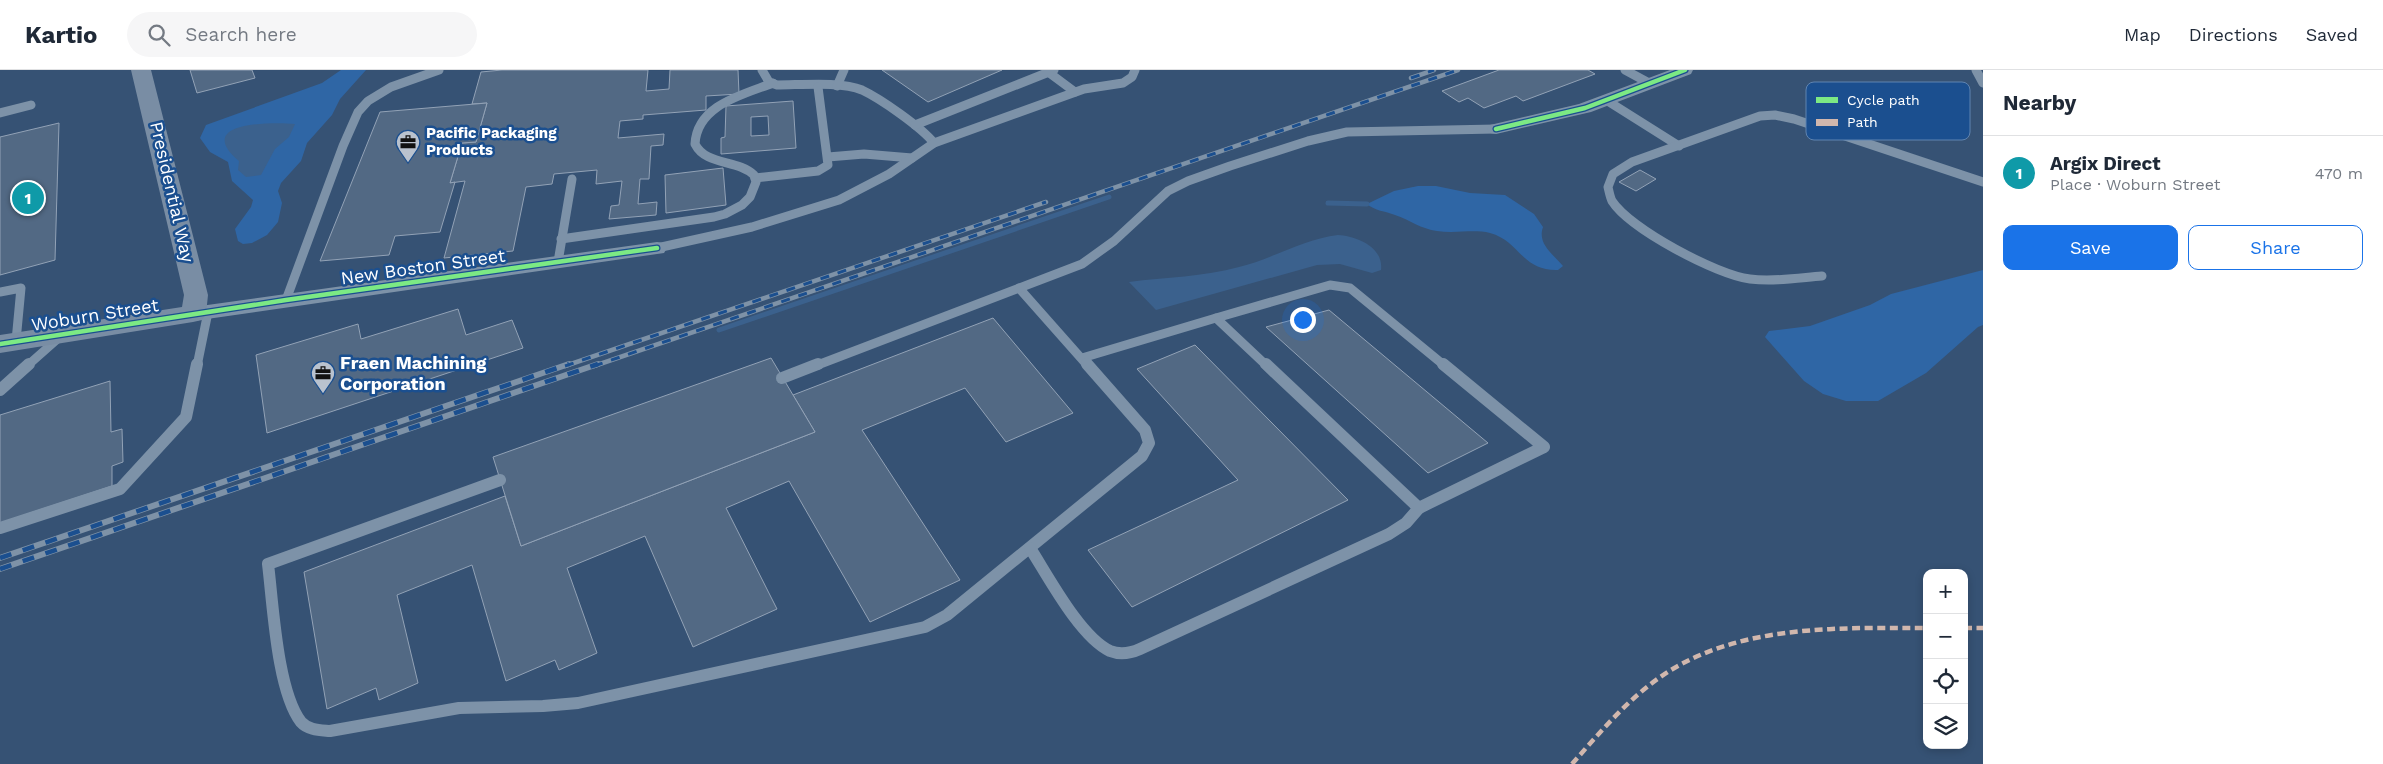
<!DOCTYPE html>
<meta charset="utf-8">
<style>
:root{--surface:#fff;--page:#f6f6f7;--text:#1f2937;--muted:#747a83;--line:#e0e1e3;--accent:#1a73e8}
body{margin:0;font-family:"Work Sans",sans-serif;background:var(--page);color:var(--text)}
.controls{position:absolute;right:15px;bottom:15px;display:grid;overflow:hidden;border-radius:10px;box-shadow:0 2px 8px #0003}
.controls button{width:45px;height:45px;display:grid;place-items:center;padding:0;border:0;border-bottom:1px solid var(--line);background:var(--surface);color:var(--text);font:25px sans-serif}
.you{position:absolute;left:1302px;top:249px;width:18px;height:18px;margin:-12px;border:4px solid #fff;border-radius:50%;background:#1a73e8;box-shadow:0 0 0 8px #1a73e833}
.badge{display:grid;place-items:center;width:32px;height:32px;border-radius:50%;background:var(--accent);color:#fff;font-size:16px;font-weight:700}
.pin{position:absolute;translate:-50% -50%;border:2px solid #fff;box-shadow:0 1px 5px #0006}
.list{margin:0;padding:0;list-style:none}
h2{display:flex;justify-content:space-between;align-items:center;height:65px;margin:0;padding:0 20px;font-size:21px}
h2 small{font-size:16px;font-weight:400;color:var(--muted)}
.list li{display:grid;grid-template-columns:32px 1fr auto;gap:15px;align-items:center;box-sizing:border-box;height:75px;padding:0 20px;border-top:1px solid var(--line)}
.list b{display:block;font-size:19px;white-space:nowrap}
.list p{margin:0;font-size:16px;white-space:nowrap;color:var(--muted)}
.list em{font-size:16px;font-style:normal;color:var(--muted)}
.actions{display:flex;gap:10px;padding:15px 20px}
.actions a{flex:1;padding:11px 0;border:1px solid var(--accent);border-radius:10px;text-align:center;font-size:18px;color:var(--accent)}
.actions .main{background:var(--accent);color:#fff}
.icon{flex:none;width:28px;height:28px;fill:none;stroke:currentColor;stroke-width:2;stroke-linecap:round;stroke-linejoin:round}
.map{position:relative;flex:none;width:1983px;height:694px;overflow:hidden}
header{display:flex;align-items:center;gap:30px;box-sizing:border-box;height:70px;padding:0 25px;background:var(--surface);border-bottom:1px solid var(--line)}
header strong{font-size:24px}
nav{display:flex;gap:28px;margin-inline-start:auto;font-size:18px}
.search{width:350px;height:45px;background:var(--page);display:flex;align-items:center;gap:12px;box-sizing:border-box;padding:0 18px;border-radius:28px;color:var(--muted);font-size:19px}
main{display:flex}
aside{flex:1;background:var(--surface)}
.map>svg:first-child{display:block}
.green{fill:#2f66a5}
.water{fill:#3b618d}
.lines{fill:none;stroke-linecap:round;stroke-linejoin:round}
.stream{stroke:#3b618d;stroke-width:5}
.building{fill:#526984;stroke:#92a2b6;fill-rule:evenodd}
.lane-far1{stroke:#7d92a8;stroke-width:9}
.lane{stroke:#7d92a8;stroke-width:12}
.street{fill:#7d92a8;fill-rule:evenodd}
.secondary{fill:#798da4;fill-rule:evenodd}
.rail-far1-casing{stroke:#7e92a7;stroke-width:4.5}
.rail-casing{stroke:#7e92a7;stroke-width:6}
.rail-far1{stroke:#1b4f8f;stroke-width:3;stroke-dasharray:9;stroke-linecap:butt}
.rail{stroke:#1b4f8f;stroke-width:4.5;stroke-dasharray:12;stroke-linecap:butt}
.quiet{stroke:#d1b7ad;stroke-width:4.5;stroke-dasharray:8 4.5;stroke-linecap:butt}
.cycleway-casing{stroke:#1b4f8f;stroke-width:7}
.cycleway{stroke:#7ce984;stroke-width:4.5}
.labels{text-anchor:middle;stroke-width:5;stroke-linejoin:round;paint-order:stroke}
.far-poi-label{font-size:15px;font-weight:bold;fill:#fff;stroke:#1b4f8f;text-anchor:start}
.street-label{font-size:18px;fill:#fff;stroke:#1b4f8f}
.poi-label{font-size:18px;font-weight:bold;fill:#fff;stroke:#1b4f8f;text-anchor:start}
.key{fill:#1b4f8f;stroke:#5f84b1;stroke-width:1}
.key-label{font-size:14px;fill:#fff}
</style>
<header>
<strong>Kartio</strong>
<div class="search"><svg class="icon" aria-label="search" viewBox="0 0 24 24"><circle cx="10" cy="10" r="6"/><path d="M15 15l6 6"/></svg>Search here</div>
<nav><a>Map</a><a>Directions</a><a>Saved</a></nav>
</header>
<main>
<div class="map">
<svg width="1983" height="694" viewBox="0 0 1983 694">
<rect width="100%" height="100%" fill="#365274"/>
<!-- green -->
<g class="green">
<path d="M341,0H366L340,29L332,45L307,73L301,91L281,113L278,121L282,133L278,152L267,165L252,173L243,174L238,171L235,159L251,137L253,130L232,111L228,92L210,82L200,68L206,55L322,13Z"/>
<path d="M1418,116H1436L1470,123L1505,125L1534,144L1543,157C1537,174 1553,184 1563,196L1558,200C1521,201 1520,171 1490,163C1473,159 1455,164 1437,161C1421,159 1410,150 1395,145C1385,141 1375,141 1367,134L1394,121Z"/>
<path d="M1983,200V255L1978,257L1926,303L1878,331H1846L1823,324L1804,311L1765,267L1769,261L1810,256L1870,235L1891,224Z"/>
</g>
<!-- water -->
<g class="water">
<path d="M295,54L289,67L275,79L261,105L246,107L238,100L239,91C193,52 270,52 295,54Z"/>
<path d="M1338,165C1356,166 1384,177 1381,200L1372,203L1340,194L1317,195L1156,240L1129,212C1165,207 1204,207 1239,197C1272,189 1304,169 1338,165Z"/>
</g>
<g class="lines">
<!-- stream -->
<g class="stream">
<path d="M1328,133L1367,134"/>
<path d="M719,260L1109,127"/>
</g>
</g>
<!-- building -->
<g class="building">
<path d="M190,0H252L255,8L197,23Z"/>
<path d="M502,0H648L646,21L669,19L670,0H738L739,24L706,26V40L643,45V49L620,51L618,68L664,64L663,75L651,76L649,109H640L638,134L657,132L656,145L609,149L611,136L619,135L622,111L596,114L597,100L554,104L552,114L526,117L513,181L444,188L465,111L450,113L462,73L476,72L487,33L472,34L481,2Z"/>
<path d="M882,0H1002L928,32Z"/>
<path d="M1499,0H1588L1595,4L1523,31L1516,26L1484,38L1468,28L1459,32L1442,21Z"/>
<path d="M793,31L796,78L721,84V68L725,67L726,36ZM768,46L769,65L751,66V47Z"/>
<path d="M487,33L476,72L462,73L450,113L455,112L440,162L395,166L389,185L320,191L380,42Z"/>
<path d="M59,53L55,190L0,205V67Z"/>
<path d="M723,98L726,135L666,143L665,105Z"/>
<path d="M1640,100L1656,109L1636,121L1619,112Z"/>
<path d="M458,239L466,265L512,250L523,278L267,363L256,285L358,254L361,269Z"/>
<path d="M1329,240L1488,373L1428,403L1266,257Z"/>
<path d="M993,248L1073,343L1006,372L965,318L862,360L960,510L870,552L789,411L726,438L777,539L693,577L645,466L567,498L597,583L559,600L555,590L506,611L472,495L397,525L418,613L379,630L376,618L327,639L304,502L505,426L521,476L815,362L793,325Z"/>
<path d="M1195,275L1348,430L1132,537L1088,480L1238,410L1137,299Z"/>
<path d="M771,288L815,362L521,476L493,387Z"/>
<path d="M110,311L111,362L122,359L123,392L112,396V416L0,453V345Z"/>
</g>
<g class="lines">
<!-- lane-far1 -->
<g class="lane-far1">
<path d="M762,0L769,12L777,15C801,15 841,11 862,20C881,29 921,57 934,73"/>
<path d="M1625,0L1649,13"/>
<path d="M1976,0L1983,13"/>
<path d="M1048,2L1075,22"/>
<path d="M837,16L844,0"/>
<path d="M1606,30L1679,76"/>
<path d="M0,43L31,35"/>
<path d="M915,55L1054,0"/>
<path d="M828,87L864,84L912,88"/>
<path d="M755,108L818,101L828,95L818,17"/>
<path d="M561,169L714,147L725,144L742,135L750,127L756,112L754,105C737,89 706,96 695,74C697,35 742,25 773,13"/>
<path d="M657,178L752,157L839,130L889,104L934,73L1084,19L1123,13L1132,7L1135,0"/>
<path d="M558,192L572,109"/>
<path d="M1822,206C1798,208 1774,212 1750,209C1717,205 1630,159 1612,131C1610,127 1609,121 1608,117L1613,104L1632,92L1760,46L1775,45L1794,49L1983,112"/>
<path d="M1019,218L1088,296"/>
<path d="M0,222L21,218L16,271"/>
<path d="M286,230L343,76L358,42L368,31L391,17L439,0"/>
<path d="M1216,248L1330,215L1350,218L1445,296"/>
<path d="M1082,288L1216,248L1267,296"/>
<path d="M27,296L62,265"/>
<path d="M197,296L208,242"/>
<path d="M815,296L1082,194L1114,171L1168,121L1188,111L1230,96L1308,71L1347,62L1496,59"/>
</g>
<!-- lane -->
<g class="lane">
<path d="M782,308L818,294"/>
<path d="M0,320L29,294"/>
<path d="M500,410L268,494C273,534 277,621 301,652C308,660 320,660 330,661L459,638L543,636L578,633L925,557L947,545L1142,386L1149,373L1145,360L1087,294"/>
<path d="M1419,438L1544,377L1443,294"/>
<path d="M0,458L120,419L186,347L197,294"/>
<path d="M1030,478C1048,506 1080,567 1110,581C1120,585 1131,583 1140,579L1389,464L1406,453L1419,438L1266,294"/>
</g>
<!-- street -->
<g class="street">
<path d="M1670,0H1693L1691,4L1591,42L1496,64L1490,63L1487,59L1490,55L1579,34Z"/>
<path d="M657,172L664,173L667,178L664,183L193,251L185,249L182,244L185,239L193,237Z"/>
</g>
<!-- secondary -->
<path class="secondary" d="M131,0H151L208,225L206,244L202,250L193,252L0,283V265L182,237L184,225Z"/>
<!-- rail-far1 casing -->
<g class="rail-far1-casing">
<g id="rail-far1">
<path d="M1411,8L1434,0"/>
<path d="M565,296L1046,132"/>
<path d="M594,296L1458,0"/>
</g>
</g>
<!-- rail casing -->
<g class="rail-casing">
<g id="rail">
<path d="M0,488L569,294"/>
<path d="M0,499L598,294"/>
</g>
</g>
<!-- rail-far1 -->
<use href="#rail-far1" class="rail-far1"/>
<!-- rail -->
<use href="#rail" class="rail"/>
<!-- quiet -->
<g class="quiet">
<path d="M1964,558H1983"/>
<path d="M1572,694C1602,660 1632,624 1671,600C1747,554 1842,558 1927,558"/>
</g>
<!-- cycleway casing -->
<g class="cycleway-casing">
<g id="cycleway">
<path d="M1496,59L1585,38L1685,0"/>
<path d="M0,274L286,230L657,178"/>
</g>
</g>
<!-- cycleway -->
<use href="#cycleway" class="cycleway"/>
</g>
<!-- icons -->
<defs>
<g id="office-pin" transform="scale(1.25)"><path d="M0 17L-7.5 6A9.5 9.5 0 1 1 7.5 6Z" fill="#b9c2ce" stroke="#1b4f8f"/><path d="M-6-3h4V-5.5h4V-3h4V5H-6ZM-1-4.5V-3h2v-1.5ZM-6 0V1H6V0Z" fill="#111"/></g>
</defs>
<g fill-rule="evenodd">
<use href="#office-pin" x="408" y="72"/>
<use href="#office-pin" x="323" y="303"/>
</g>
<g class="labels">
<!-- far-poi labels -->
<g class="far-poi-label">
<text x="426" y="68">Pacific Packaging<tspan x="426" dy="17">Products</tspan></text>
</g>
<!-- street labels -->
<g class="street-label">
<text transform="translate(172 122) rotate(77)" y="6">Presidential Way</text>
<text transform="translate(423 197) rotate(-8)" y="6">New Boston Street</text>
<text transform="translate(95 245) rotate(-9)" y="6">Woburn Street</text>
</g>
<!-- poi labels -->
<g class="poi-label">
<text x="340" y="299">Fraen Machining<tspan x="340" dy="21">Corporation</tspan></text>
</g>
</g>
<!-- legend -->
<rect x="1806" y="12" width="164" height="58" rx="8" class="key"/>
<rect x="1816" y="27" width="22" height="6" fill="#7ce984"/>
<rect x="1816" y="49" width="22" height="7" fill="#d1b7ad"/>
<g class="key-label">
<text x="1847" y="35">Cycle path</text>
<text x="1847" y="57">Path</text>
</g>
</svg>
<div class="controls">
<button>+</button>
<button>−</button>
<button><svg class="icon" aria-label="locate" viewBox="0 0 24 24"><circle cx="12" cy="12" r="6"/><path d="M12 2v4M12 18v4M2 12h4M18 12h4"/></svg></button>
<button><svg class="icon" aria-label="layers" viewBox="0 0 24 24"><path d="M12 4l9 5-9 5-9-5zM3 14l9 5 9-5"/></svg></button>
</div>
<div class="you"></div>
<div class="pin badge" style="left:28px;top:128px;background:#0f9aa8">1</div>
</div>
<aside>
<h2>Nearby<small></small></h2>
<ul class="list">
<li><span class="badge" style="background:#0f9aa8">1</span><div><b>Argix Direct</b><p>Place · Woburn Street</p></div><em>470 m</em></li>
</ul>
<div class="actions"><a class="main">Save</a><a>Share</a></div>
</aside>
</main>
